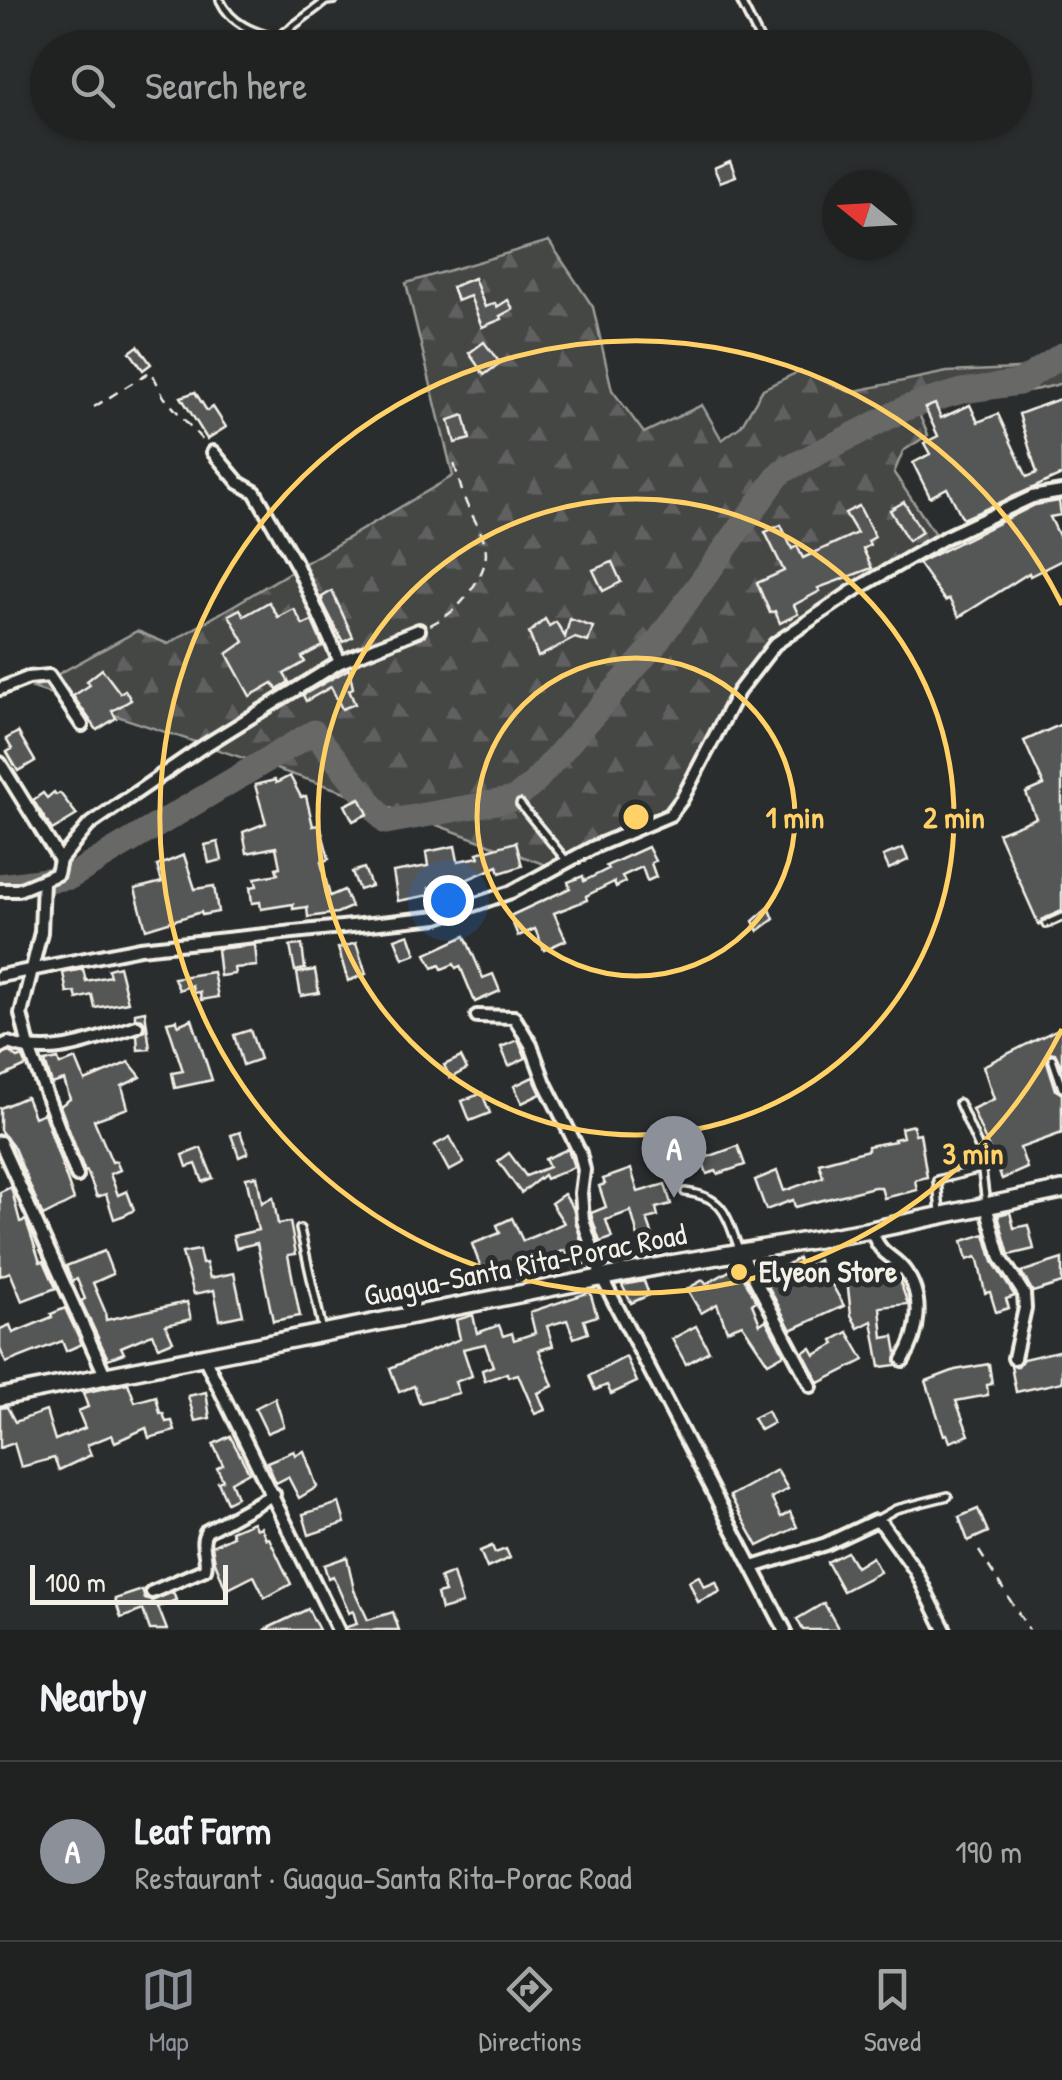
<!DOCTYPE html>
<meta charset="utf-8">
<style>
:root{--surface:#202222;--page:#2d2f2f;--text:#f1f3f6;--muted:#a2a4a5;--line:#3d3f40;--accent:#8c9099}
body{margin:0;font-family:"Patrick Hand",sans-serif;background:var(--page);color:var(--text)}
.compass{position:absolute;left:822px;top:170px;width:90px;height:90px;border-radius:50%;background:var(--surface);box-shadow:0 2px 8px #0004;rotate:288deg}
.scale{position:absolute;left:30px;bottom:25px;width:198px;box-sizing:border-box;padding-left:10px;border:5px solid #f4f1e8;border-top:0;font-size:28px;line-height:35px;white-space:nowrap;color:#f4f1e8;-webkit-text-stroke:8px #2a2d2e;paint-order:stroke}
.you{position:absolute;left:448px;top:900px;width:35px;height:35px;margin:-25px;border:8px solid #fff;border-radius:50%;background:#1a73e8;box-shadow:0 0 0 15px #1a73e833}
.badge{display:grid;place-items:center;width:65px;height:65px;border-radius:50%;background:var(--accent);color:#fff;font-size:32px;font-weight:700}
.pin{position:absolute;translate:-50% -82px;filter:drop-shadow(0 2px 5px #0008)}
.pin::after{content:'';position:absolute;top:52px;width:35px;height:30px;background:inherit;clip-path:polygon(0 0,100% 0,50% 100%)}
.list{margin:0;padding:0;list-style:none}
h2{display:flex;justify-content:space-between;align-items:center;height:130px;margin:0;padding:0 40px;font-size:42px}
h2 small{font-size:32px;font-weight:400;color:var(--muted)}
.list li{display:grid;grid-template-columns:65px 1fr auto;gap:30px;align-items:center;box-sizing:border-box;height:180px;padding:0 40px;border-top:2px solid var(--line)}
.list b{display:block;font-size:38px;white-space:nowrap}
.list p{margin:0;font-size:32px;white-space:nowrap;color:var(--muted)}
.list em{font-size:32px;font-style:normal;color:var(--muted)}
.icon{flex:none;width:55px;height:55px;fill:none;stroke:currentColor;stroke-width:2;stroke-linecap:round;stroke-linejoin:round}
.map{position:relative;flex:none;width:1062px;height:1630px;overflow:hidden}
.search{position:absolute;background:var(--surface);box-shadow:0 2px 8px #0004;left:30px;right:30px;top:30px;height:110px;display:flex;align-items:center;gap:25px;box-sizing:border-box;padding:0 35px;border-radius:55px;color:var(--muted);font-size:38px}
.sheet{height:310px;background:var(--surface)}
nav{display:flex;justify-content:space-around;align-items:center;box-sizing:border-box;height:140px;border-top:2px solid var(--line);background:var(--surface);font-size:28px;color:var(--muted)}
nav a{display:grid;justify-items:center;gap:5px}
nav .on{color:var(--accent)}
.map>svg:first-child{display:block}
.forest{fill:url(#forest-firs);stroke:#9c9c96;stroke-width:2.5}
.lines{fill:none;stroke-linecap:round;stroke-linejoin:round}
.river{stroke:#676866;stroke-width:25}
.building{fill:#555756;stroke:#f4f1e8;stroke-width:2.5}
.lane-casing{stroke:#f4f1e8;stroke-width:12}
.street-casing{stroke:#f4f1e8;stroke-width:18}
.secondary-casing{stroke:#f4f1e8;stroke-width:22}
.path{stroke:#f4f1e8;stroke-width:2.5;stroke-dasharray:10 8;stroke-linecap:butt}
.lane{stroke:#2a2d2e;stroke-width:5}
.street{stroke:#2a2d2e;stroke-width:10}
.secondary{stroke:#2a2d2e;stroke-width:15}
.ring{fill:none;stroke:#ffd166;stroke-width:5}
.poi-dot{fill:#ffd166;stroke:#2a2d2e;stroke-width:4}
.labels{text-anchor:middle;stroke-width:10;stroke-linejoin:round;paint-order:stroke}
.street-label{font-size:30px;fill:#f4f1e8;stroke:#2a2d2e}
.poi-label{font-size:30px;font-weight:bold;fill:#f4f1e8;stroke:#2a2d2e;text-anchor:start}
.centre{fill:#ffd166;stroke:#2a2d2e;stroke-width:5}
.ring-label{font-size:30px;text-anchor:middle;font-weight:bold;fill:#ffd166;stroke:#2a2d2e;stroke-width:10;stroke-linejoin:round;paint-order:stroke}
</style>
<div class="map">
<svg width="1062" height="1630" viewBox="0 0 1062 1630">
<defs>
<pattern id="forest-firs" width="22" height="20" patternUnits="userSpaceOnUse" patternTransform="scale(2.5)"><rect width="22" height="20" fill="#444645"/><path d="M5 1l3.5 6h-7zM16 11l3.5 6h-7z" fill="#606160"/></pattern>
</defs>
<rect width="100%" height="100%" fill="#2a2d2e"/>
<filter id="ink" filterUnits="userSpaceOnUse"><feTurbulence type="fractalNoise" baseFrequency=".01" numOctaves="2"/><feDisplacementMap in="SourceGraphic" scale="20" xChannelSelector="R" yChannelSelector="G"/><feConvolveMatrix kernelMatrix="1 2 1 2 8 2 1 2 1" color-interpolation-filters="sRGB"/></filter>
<g filter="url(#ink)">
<!-- forest -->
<path class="forest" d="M549,241L593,307L612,390L644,433L702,405L722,440L741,426L763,389L800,371L850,392L947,372L1062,367V383C1015,399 962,390 916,407L928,435L903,451L894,473L935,534L772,642L680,798C646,833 590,849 546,865L363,798L33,688L137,631L168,644L453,476L406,283Z"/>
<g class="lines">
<!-- river -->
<path class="river" d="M0,886L70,877L314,732L386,822L514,799L532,785L657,642L781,472L908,407L962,391L1019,383L1062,355"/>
</g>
<!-- building -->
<g class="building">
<path d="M730,161L736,176L720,182L714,168Z"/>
<path d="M474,278L485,307L495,303L497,307L508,300L513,309L500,316L502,319L482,327L470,296L457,301L452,287Z"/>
<path d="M484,342L500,363L484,375L469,353Z"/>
<path d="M138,346L151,364L143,370L130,352Z"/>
<path d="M195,392L207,411L213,407L226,427L207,439L181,397Z"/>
<path d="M1062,398V475L963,519L947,488L930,497L913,463L930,454L924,443L938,436L925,408L935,404L941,418L970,405L978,422L998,414L1027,477L1037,473L1019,414Z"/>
<path d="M464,415L470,439L455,443L449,420Z"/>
<path d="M1059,501L1061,515L1050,517L1062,542V560L1030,576L1029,573L959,617L949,599L945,601L918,563L1035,505Z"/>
<path d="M904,502L922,532L908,541L890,510Z"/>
<path d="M859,506L875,537L868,541L870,545L863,549L872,568L818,588L820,591L794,605L798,614L780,623L775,611L770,613L757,583L784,571L765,532L781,525L792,549L797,546L803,558L857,533L845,513Z"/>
<path d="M612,562L621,582L603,591L593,570Z"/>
<path d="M332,591L353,637L343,642L323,603L322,597Z"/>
<path d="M269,602L278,617L294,609L303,625L312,621L323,646L302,657L305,662L284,674L289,682L277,689L273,683L250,696L227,654L244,642L229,615L240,609L244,616Z"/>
<path d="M545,619L549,626L556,622L565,637L570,619L593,627L588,642L575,638L538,657L529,633Z"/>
<path d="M102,669L120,693L125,690L131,700L112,711L116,718L97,730L73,696L90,685L87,681Z"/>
<path d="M349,669L353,688L349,690L355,704L342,709L331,687L306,701L303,695Z"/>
<path d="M1062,724V911L1043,919L1039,925L998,833L1036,818L1026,793L1044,785L1024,741Z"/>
<path d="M18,732L35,761L18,771L7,752L12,749L6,739Z"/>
<path d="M290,776L301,797L306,796L313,826L320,825L329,859L321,862L330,896L344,890L351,907L337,913L308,917L307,907L293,909V904L261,909L260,902L252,903L250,887L257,886L255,878L278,874L276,868L280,867L276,847L247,853L243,832L266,823L255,785L275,780L276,783Z"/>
<path d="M54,792L56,795L60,793L77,815L52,830L33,800L43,793L47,798Z"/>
<path d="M360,798L368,814L353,821L345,805Z"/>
<path d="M218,842L222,860L209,863L205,845Z"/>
<path d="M516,842L522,866L500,873L498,866L466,880L429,888L430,895L398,901L393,872L428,866L426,852L455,846L458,861L479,857L477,853Z"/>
<path d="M648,847L655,861L651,863L656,877L647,881L642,867L622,876L625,882L616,887L614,882L586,896L587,900L554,913L566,940L544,950L535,929L518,936L510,916L570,888L568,882L583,876L584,881L608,869L606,866Z"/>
<path d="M903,848L908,860L889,869L883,856Z"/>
<path d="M184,855L195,889L214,886L218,912L202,915L201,912L146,929L135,889L162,882L157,866Z"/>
<path d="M364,868L371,886L359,890L352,872Z"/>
<path d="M769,907L774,919L758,931L753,921Z"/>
<path d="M409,934L416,954L403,959L395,939Z"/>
<path d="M465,936L483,978L493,974L500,991L475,1002L460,966L456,968L454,964L442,969L440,965L433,968L426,954Z"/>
<path d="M356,943L366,974L348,981L338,948Z"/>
<path d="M255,945L257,966L234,968L235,974L220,976L217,949Z"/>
<path d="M302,945L305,969L295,971L290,946Z"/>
<path d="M119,966L128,1002L95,1008L92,995L77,999L75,992L67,993L63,973L83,969L86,981L110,976L108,969Z"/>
<path d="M315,970L319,993L301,996L297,973Z"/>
<path d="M213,972L218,997L201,1000L200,992L193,993L192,985L179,990L174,978Z"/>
<path d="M145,1011L150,1049L138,1050L137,1035L144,1031L146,1024L142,1019L135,1018V1013Z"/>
<path d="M192,1019L212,1080L175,1088L172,1073L183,1071L167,1022L177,1020L178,1025Z"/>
<path d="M1062,1027V1068L1055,1053L1049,1052L1046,1058L1056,1090L1062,1094V1133L1020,1148L1027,1168L1002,1179L972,1109L994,1099L983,1066Z"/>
<path d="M250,1030L260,1059L243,1065L234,1035Z"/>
<path d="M518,1040L526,1058L509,1066L501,1047Z"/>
<path d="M9,1052L18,1058L23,1056L26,1066L0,1078V1056Z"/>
<path d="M461,1057L467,1069L450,1078L444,1065Z"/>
<path d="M58,1059L60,1065L76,1059L85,1081L129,1062L141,1077L122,1086L128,1108L94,1120L112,1162L116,1161L120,1170L110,1174L118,1195L127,1191L134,1210L125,1215L114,1219L106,1194L97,1197L87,1171L85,1172L60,1106L70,1099L64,1080L52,1084L45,1062Z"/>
<path d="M533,1077L541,1094L522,1103L514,1086Z"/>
<path d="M482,1093L490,1113L470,1121L462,1101Z"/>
<path d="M26,1097L34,1117L44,1113L74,1200L43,1216L14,1148L0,1130V1108Z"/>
<path d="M913,1125L915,1134L920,1133L927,1177L915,1180L917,1190L884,1198L881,1187H874L795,1207L793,1200L766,1210L755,1180L777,1171L784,1191L823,1177L819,1163L868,1150V1146L895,1141L894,1139L903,1137L901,1128Z"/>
<path d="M240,1132L248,1153L239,1157L231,1135Z"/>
<path d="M450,1137L464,1163L449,1171L435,1145Z"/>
<path d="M738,1146L745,1165L718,1174L716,1171L707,1174L702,1159Z"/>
<path d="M201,1148L213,1178L203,1182L196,1164L187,1167L183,1155Z"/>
<path d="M568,1149L574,1167L546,1179L544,1175L521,1193L498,1161L509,1153L526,1176L549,1167L545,1159Z"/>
<path d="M631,1169L638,1192L665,1184L671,1204L656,1208L658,1216L647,1219L658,1250L643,1255L631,1211L606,1220L612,1238L600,1242L592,1218L591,1213L606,1207L599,1186L605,1184L603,1179Z"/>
<path d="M257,1176L262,1203L273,1197L278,1224L290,1222L296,1254L288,1255L300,1316L273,1321L257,1243L236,1248L233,1236L258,1230L246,1178Z"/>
<path d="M11,1187L20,1222L26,1220L40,1262L44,1261L56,1288L22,1301L10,1272L0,1276V1192Z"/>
<path d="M564,1194L573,1208L583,1248L577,1250L584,1264L575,1269L565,1250L540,1261L514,1269L512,1265L484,1276L472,1244L500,1233L497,1225L512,1218L523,1241L564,1223L551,1203Z"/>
<path d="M1010,1212L1014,1228L1028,1225L1034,1249L1009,1255L998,1215Z"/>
<path d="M985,1234L993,1262L1015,1296L1006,1299L1009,1308L996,1312L990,1292L985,1293L978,1260L976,1257L967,1260L962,1241Z"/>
<path d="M199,1250L202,1264L206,1263L210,1278L234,1273L243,1315L220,1320L214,1290L194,1294L182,1253Z"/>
<path d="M104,1251L113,1274L93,1283L105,1311L106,1320L187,1302L191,1319L166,1325L173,1341L159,1347L152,1334L121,1347L124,1353L108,1359L81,1301L85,1299L77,1279L72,1281L66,1266Z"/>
<path d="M798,1258L802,1270L818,1260L844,1306L791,1330L764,1278Z"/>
<path d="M1062,1259V1283L1033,1292L1021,1272Z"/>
<path d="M738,1266L756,1301L752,1304L760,1324L766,1320L784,1354L768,1363L742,1324L727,1330L717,1304L701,1313L687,1289L703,1280L706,1284Z"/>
<path d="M879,1266L881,1277L898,1276L908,1304L880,1307L883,1338L894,1336L897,1353L896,1365L880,1367L872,1321L858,1328L851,1315L846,1270Z"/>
<path d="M644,1281L649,1295L631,1303L622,1285Z"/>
<path d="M590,1292L597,1316L584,1320L588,1333L574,1338L567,1320L547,1326L553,1346L539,1350L553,1386L538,1393L545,1410L535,1414L518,1374L508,1377L507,1373L485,1381L482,1370L493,1366L485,1344L463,1349L472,1376L455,1382L459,1393L420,1403L414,1386L399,1392L390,1368L460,1339L456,1320L473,1315L477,1333L499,1325L503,1336L512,1333L514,1340L535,1333L530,1312Z"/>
<path d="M65,1308L82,1344L66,1351L62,1341L6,1363L0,1349V1329L10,1325L13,1333L52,1317L51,1314Z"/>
<path d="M696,1326L709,1351L686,1364L672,1339Z"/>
<path d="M848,1332L864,1360L819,1383L803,1352L811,1348L815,1355L835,1344L833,1340Z"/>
<path d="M1062,1350V1382L1016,1392L1011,1366H1018L1023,1359Z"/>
<path d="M626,1357L637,1382L611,1394L607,1385L595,1390L589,1376Z"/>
<path d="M989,1364L992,1384L987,1385L988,1395L956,1401L969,1435L950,1442L947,1434L944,1435L926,1381L955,1370Z"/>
<path d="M128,1383L135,1402L156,1396L160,1413H163L166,1422L172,1421L175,1431L149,1438L146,1428L115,1442L112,1435L87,1445L91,1455L59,1470L54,1458L21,1467L14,1443L0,1448V1408L7,1407L15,1422L46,1411L55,1440L85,1428L78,1411L88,1407L83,1393Z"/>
<path d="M206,1392L210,1418L195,1421L188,1396Z"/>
<path d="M275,1398L284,1426L267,1433L255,1408Z"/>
<path d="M767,1411L773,1423L760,1430L753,1418Z"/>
<path d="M230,1436L249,1472L231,1482L237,1497L227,1502L218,1482L223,1480L217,1468L223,1465L213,1444Z"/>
<path d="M294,1451L295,1455L304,1451L317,1487L299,1498L288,1477L276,1483L267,1462Z"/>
<path d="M777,1470L788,1489L771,1498L781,1517L790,1512L797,1527L758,1546L730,1496Z"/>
<path d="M339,1503L345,1523L309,1535L303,1514Z"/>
<path d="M978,1509L988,1532L968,1541L959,1517Z"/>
<path d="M253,1522L256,1529L261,1527L266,1539L269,1538L291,1584L265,1598L254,1576L226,1590L215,1562L212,1546L233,1536L231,1531Z"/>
<path d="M492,1546L495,1553L506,1549L510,1558L487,1568L480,1551Z"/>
<path d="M847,1552L856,1567L872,1557L880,1572L843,1591L827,1562Z"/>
<path d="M347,1557L354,1590L368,1620L393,1612L399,1630H347L346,1627L357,1624L353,1611L349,1613L333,1576L328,1578L324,1565Z"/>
<path d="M453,1573L462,1604L441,1610L437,1594L445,1592L440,1578Z"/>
<path d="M699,1576L704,1587L716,1582L720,1592L698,1602L689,1581Z"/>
<path d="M142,1590L145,1599L152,1601L173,1592L176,1600L158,1607L167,1630H150L143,1610L121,1618L115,1599Z"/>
<path d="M824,1603L839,1630H803L797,1619Z"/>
<path d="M308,1609L319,1630H264Z"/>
</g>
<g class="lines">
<!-- lane casing -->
<g class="lane-casing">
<g id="lane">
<path d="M220,0C231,24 253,32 277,38L326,1L334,0"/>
<path d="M740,0L764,48"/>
<path d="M520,804L565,859"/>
<path d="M1046,924L1062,917"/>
<path d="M1052,1058L1062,1088"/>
<path d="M959,1103L979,1148L986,1204"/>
<path d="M685,1192C725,1197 726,1215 739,1249"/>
<path d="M940,1212L937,1180L980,1169"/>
<path d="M300,1229L323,1331"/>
<path d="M878,1519L896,1509L948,1496"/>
</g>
</g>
<!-- street casing -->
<g class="street-casing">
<g id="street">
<path d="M213,452L239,483L255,492L297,566L340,662"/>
<path d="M0,689L28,678L49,676L82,725"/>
<path d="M0,763L60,860"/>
<path d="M43,881L41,932L21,1014L30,1051L77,1176"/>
<path d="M0,890H18L57,874L60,860L89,825L201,748L340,662L419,630"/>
<path d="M0,976L140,948L438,917L511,892L594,847L670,815L682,799L738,692L775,644L853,591L946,537L1032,497L1062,492"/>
<path d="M477,1016L514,1017L531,1045L545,1083L580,1153L584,1170L581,1193L583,1220L602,1278L785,1630"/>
<path d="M0,1047L8,1043C54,1059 93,1040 137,1026"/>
<path d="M0,1142L106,1377"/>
<path d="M986,1206L1001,1258L1024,1294L1025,1308L1014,1358"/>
<path d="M871,1230C883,1260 891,1252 905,1271C925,1298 919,1334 903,1360"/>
<path d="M740,1251L811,1386"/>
<path d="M204,1357L338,1630"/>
<path d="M753,1567L826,1544L875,1521L882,1524L915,1570L945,1630"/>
<path d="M152,1592L205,1569C209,1556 198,1544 207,1531L274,1494"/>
</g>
</g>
<!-- secondary casing -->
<g class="secondary-casing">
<path id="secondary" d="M0,1397L670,1264L871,1230L1062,1190"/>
</g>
<!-- path -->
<g class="path">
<path d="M94,407L151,371L164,397L205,443"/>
<path d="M430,625C448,616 459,608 471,590C496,554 486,542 467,505C461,491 458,475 453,460"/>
<path d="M979,1551L1029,1630"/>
</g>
<!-- lane -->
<use href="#lane" class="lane"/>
<!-- street -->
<use href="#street" class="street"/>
<!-- secondary -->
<use href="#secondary" class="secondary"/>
</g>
</g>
<!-- distance rings -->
<g class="ring">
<circle cx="636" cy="817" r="159"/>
<circle cx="636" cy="817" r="318"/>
<path d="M1062 1029A476 476 0 1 1 1062 605"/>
</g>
<!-- markers -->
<circle class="poi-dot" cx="739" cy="1272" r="10"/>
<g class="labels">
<!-- street labels -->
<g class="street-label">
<text transform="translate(525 1265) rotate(-11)" y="10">Guagua-Santa Rita-Porac Road</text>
</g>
<!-- poi labels -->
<g class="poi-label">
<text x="759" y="1282">Elyeon Store</text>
</g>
</g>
<circle cx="636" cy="817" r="15" class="centre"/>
<g class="ring-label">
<text x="795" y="828">1 min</text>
<text x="954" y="828">2 min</text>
<text x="973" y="1164">3 min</text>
</g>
</svg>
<svg class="compass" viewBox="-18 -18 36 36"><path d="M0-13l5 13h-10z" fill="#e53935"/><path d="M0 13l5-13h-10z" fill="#a2a4a5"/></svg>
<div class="scale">100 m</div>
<div class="you"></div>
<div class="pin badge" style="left:674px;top:1198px">A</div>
<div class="search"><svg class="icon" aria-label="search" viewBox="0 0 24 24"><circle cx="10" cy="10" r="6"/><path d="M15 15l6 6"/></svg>Search here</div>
</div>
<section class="sheet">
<h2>Nearby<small></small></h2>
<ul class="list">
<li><span class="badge">A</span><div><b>Leaf Farm</b><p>Restaurant · Guagua-Santa Rita-Porac Road</p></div><em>190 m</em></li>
</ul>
</section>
<nav>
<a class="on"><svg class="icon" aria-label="map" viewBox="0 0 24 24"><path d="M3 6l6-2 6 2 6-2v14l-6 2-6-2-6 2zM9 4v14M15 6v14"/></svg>Map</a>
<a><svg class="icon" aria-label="directions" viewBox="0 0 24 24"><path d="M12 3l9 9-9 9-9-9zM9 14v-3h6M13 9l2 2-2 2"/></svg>Directions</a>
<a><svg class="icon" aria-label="saved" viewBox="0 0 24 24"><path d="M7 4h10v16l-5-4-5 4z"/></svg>Saved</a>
</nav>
